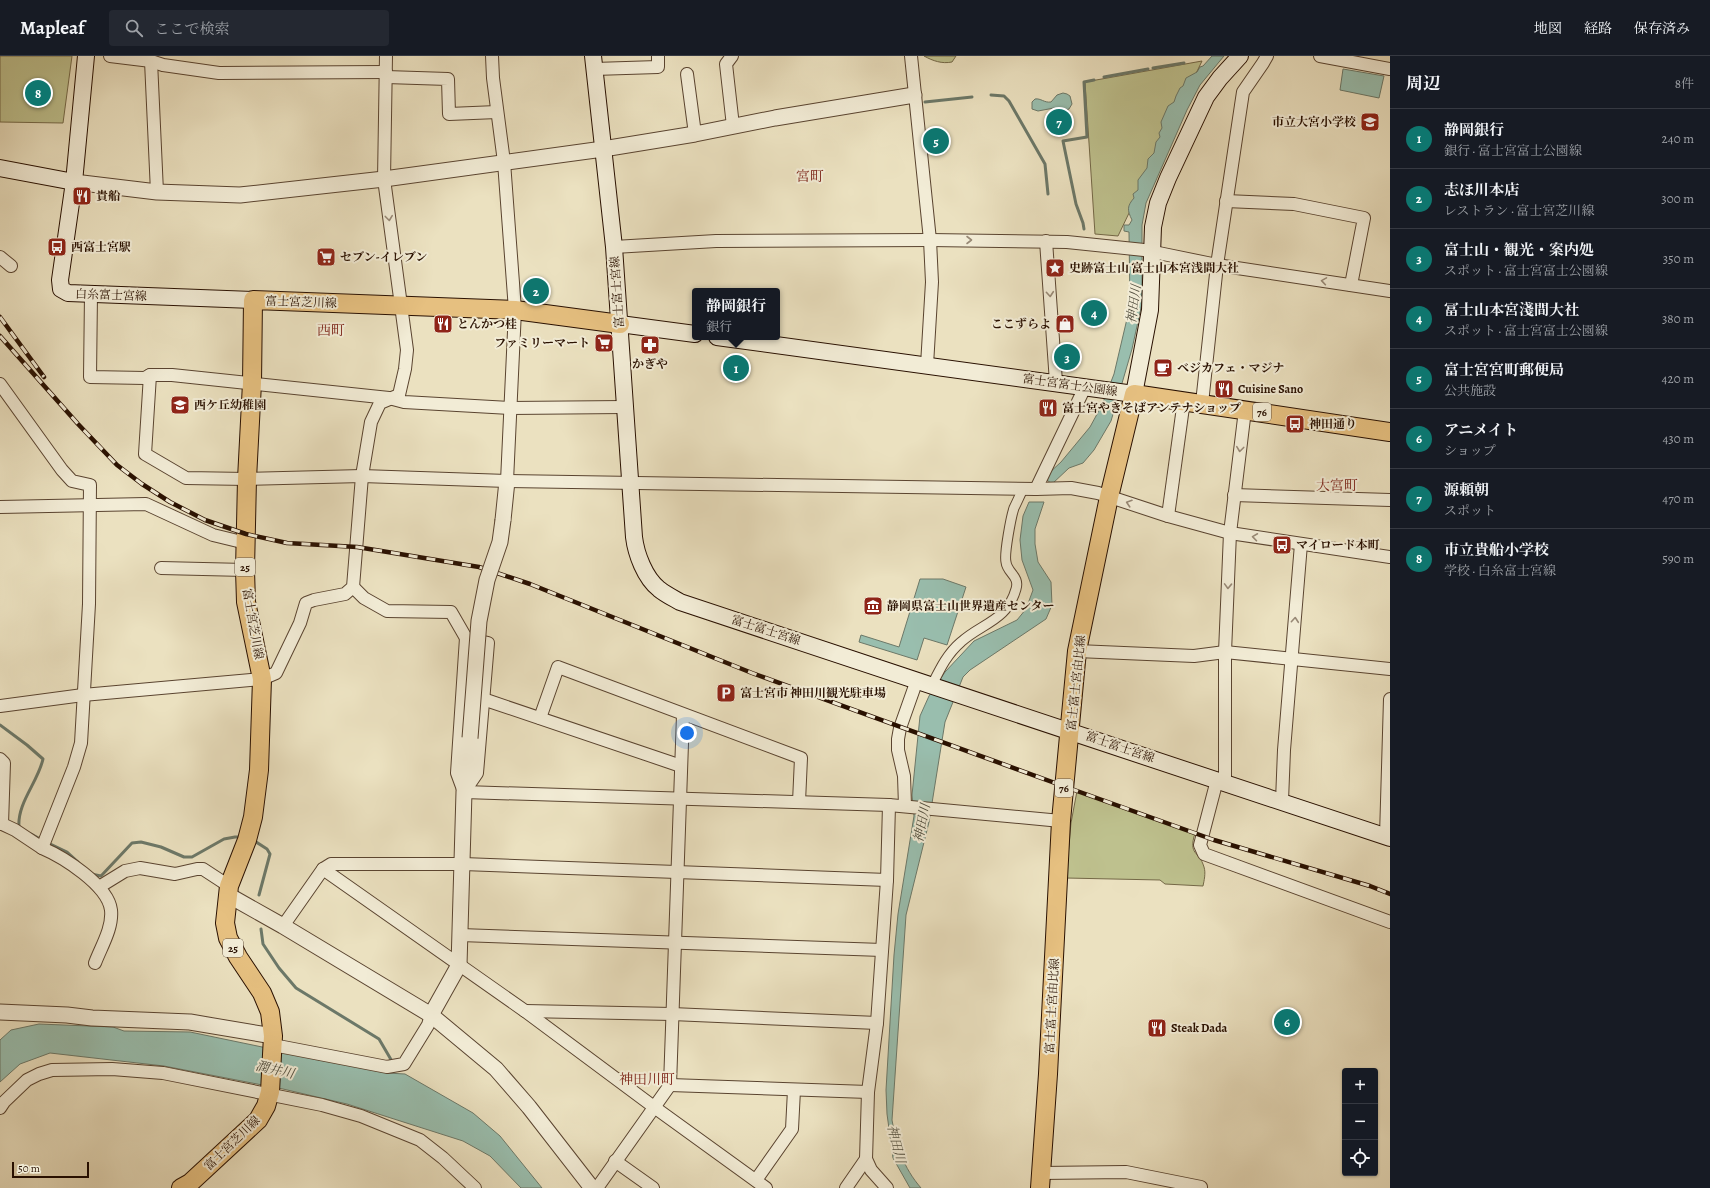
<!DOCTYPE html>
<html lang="ja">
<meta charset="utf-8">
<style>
:root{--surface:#171b24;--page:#242831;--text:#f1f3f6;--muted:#9ea1a6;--line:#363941;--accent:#0f766e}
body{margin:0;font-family:Alegreya,"Noto Serif JP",serif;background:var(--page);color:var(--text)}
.controls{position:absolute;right:12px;bottom:12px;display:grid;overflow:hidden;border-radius:4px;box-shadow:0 1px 3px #0004}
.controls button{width:36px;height:36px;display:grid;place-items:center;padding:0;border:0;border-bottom:1px solid var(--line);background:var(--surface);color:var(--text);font:20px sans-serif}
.scale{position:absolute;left:12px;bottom:10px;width:77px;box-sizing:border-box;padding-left:4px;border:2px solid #291000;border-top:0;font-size:11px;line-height:14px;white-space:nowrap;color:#291000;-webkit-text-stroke:3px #f2ecd6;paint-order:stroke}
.you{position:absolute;left:687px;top:677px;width:14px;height:14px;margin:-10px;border:3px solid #fff;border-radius:50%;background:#1a73e8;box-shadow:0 0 0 6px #1a73e833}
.badge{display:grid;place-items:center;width:26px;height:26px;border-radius:50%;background:var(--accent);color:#fff;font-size:13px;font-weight:700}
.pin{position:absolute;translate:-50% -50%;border:2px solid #fff;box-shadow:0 1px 4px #0006}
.popup{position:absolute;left:692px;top:232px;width:88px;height:52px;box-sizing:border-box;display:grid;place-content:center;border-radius:4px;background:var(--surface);filter:drop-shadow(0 1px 3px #0005);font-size:13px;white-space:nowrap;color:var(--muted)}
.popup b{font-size:15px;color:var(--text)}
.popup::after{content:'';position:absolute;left:50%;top:100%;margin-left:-8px;border:8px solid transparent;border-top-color:var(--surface)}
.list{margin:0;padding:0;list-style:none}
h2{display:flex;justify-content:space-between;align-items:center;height:52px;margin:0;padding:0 16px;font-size:17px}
h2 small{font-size:13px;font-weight:400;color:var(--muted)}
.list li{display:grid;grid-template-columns:26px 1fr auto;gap:12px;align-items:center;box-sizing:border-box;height:60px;padding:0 16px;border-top:1px solid var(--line)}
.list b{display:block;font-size:15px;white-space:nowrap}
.list p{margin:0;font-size:13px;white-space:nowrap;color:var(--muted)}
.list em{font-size:13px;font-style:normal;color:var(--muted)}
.icon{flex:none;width:22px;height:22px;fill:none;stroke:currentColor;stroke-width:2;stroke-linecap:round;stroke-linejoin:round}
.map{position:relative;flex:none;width:1390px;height:1132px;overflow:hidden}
header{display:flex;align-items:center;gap:24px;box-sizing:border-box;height:56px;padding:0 20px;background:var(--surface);border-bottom:1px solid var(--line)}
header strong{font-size:19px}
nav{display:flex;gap:22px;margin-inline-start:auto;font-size:14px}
.search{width:280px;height:36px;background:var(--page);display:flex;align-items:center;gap:10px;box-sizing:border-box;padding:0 14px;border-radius:4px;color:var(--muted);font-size:15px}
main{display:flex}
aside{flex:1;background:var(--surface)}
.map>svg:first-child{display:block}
.green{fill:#bec18e;stroke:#746847}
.water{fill:#99beae;stroke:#6c7868}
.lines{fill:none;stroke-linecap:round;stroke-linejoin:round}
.stream{stroke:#6c7868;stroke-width:3}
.pedestrian-casing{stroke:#5a4430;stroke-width:11}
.minor-casing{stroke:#5a4430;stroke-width:14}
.tertiary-casing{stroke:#5a4430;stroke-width:17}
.secondary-casing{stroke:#291000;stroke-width:18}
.primary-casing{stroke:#291000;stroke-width:20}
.pedestrian{stroke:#f2ecd6;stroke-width:9}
.minor{stroke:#f2ecd6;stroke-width:12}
.tertiary{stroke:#f2ecd6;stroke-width:15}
.secondary{stroke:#f2ecd6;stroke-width:16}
.primary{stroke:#e6c080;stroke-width:18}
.rail-casing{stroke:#291000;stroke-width:4.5}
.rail{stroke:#f2ecd6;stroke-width:3;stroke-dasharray:9;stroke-linecap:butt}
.tertiary-bridge-casing{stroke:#5a4430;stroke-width:17;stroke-linecap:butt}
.tertiary-bridge{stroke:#f2ecd6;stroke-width:15}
.oneway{stroke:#988976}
.labels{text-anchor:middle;stroke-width:4;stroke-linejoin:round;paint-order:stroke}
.shield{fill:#f2ecd6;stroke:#655240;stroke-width:1}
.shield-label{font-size:11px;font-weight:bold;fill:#291000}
.poi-label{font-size:12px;font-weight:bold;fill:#291000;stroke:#f2ecd6;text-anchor:start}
.street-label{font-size:12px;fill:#291000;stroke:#f2ecd6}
.water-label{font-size:13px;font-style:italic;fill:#504d3d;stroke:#f2ecd6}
.quarter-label{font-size:14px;fill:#7a1f14;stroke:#f2ecd6}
</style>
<header>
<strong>Mapleaf</strong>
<div class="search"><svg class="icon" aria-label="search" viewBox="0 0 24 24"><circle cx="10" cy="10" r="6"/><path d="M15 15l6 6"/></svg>ここで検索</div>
<nav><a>地図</a><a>経路</a><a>保存済み</a></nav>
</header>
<main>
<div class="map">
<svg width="1390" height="1132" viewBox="0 0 1390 1132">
<rect width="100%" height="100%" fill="#ebe1c0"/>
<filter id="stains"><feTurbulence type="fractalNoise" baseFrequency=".005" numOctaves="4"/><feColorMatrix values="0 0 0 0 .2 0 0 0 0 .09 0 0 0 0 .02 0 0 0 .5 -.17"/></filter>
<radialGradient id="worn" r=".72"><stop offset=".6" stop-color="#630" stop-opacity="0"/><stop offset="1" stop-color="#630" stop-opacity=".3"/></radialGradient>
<!-- green -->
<g class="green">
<path d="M0,0H72L63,67L0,66Z"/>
<path d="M924,0H956L952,6C942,8 933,5 924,0Z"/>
<path d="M1202,5L1118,180L1095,178L1085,26Z"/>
<path d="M1077,735L1195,777C1188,800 1199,794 1204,811C1206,817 1204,825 1203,830L1165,828L1160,824L1066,822L1071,767Z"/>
</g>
<!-- water -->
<g class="water">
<path d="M1212,0H1224L1200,29L1187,54L1146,147L1142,169V247L1132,293L1111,365L1094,394L1083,407L1069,412L1052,428L1047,424L1048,418L1061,406L1090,371L1102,349L1114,318L1130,250L1129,176L1124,175V169H1129L1132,164C1127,154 1127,150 1134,142L1133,138L1138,134V124L1147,112L1148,103L1154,97L1156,86L1160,81L1159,77L1162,72L1161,66L1168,50L1174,46L1176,40L1180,32L1183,30L1186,22L1197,16L1200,11L1203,10Z"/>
<path d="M1343,13L1384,20L1379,42L1340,34Z"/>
<path d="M1063,37L1067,38L1070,40L1072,48L1069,53L1063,55L1054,52L1038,55L1032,53V46L1035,43C1041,42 1044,47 1051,46L1057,39Z"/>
<path d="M1029,446H1044L1035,473V488L1038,506L1051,526L1052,549L1046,563L970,614L963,621L945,666L929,766L906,859L892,1064C897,1091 903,1111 921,1132H910L893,1102L887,1058L886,1034L894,899L898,858L914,760L912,739L920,660L929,640L945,616L974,585L1017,564L1026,553L1033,534L1022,504L1020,484L1023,460Z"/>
<path d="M920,523H943L966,531L947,589L924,582L917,604L859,586L861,579L899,591Z"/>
<path d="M39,968L113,971L124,975L190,976L387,1017L405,1018L473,1057L500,1080L542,1132H521L490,1100L463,1085L347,1048L283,1033L164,1010L50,997L20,1008L0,1026V984L11,974Z"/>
</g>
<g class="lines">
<!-- stream -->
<g class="stream">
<path d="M1153,12L1184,7"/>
<path d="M1104,21L1148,13"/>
<path d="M991,39L1004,40L1009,45L1045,108L1048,138"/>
<path d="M925,46L972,41"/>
<path d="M1084,173L1083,167L1076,148L1063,85L1087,81L1084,26L1094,24"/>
<path d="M0,669L27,689L43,703C38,726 17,747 19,771"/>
<path d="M31,778L42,784"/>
<path d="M253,784L267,793L270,798L259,839"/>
<path d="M46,786L67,796L78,806"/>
<path d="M91,818L101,820L132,787L141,786L161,791L184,801H192L224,783L235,781H242"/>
<path d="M261,873L263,888L279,912L296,932L379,983L393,1007"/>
</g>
<!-- pedestrian casing -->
<g class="pedestrian-casing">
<path id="pedestrian" d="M932,629C940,613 947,598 961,586C982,567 1007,565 1016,533C1020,520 1007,517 1006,506C1004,498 1011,461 1014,452C1017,446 1020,439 1023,433"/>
</g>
<!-- minor casing -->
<g class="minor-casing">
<g id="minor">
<path d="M110,0L151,5L163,9L219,17L386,16"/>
<path d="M492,0L493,22L504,106L515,254L507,425"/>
<path d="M732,0L726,8L733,70"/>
<path d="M911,0L930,184L932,226L927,309"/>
<path d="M1320,0L1390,13"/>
<path d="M151,5L157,136"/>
<path d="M594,13L658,11V0"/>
<path d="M687,18L695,78"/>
<path d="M386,21L448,23L449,58L497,56"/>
<path d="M1226,145L1294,148L1364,162L1351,229"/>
<path d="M1046,185L1056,326"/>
<path d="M614,191L716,185L930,184L1067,186L1144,194L1217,209L1390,235"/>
<path d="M0,201L11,210"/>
<path d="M91,238L90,321L145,322L150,319H172L389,342L404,346L510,352L624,351"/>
<path d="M150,319L145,398L186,422L247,423L362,420L507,425L1036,433L1071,432L1098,437L1168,460L1230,477L1390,501"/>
<path d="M0,328L62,414L72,425L90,429L89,548L81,687L74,711L42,792C63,801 108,829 111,854C113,872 101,891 95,907"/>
<path d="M1202,347L1217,209L1243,36L1263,7L1267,0"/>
<path d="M1036,433L1085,331"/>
<path d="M1234,439L1390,444"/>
<path d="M0,451L146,448L213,479L246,487"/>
<path d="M1168,460L1184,344"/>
<path d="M161,512L245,514"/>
<path d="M353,531L364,542L387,555L451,556L466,582"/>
<path d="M466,582L488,587L477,717L464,736L457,717Z"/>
<path d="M1077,595L1194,600L1225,596L1390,613"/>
<path d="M483,643L681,710"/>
<path d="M0,650L83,639L262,623L276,617L300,567L306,547L314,544L345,538L353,531L362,420L371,366L380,347L399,339L405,313L407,294L384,123L386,0"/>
<path d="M540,662L558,611L801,702L799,746"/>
<path d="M0,703L4,707L2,768"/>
<path d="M1217,724L1200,789L1204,798L1390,866"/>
<path d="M1225,726V596L1230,477L1245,354"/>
<path d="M464,736L889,749L1061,765"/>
<path d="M1282,745L1284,694L1301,488"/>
<path d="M905,750L904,720L898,694V683L900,672L917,624"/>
<path d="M0,767L15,774L42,792"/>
<path d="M1386,780L1390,643"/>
<path d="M323,813L525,955L654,1051L766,1132"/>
<path d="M99,831L125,815L140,812L175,818L197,813H203L229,830"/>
<path d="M283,870L323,813L331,808H463L887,824"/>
<path d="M460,879L882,894"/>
<path d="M525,955L672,958L877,967"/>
<path d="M273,989L387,1011L404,1008L428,969L431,959"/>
<path d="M670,1029L868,1036"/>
<path d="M0,1052L4,1046L27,1024L39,1018L52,1014L112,1013L163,1017L322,1049L361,1060L420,1084L443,1102L475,1132"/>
<path d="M615,1105L653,1132"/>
<path d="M1041,1117L1126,1116L1201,1131"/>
<path d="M756,1124L792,1073L794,1034"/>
<path d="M597,1132L670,1029L683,659"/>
<path d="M846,1132L866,1103"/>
<path d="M887,1132L871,1114L866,1103L868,1036L877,967L887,824L889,749"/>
</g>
</g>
<!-- tertiary casing -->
<g class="tertiary-casing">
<g id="tertiary">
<path d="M74,126L157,136L240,139L384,123L603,93L695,78L775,62L914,39"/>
<path d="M503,464L507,425"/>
<path d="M228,839L283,870L431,959L496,1013L529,1051L592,1132"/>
<path d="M0,956L67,959L92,962L190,966L273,980"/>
<path d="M431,959L459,909L464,736L470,682"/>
</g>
</g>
<!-- secondary casing -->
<g class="secondary-casing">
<g id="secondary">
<path d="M86,0L74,126L60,224L61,233L68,237L253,244"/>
<path d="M593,0L614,191L634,481C636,498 645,522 659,533C665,538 673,542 680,546L1390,782"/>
<path d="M0,112L74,126"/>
<path d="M620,268L695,278"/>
<path d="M717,281L1134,338L1150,254L1153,171L1158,147L1168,122L1206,41L1220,22L1240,0"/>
</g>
</g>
<!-- primary casing -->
<g class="primary-casing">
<g id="primary">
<path d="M181,1132L190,1127L258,1064L266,1050L270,1036L273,980L270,956L262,937L238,901L228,882L225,867L229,830L247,784L253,761L259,714L262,623L246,546L245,514L247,423L252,327L253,244L515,254L620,268"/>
<path d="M1040,1132L1048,1018L1061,765L1077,595L1109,441L1134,338L1390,376"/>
</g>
</g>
<!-- pedestrian -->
<use href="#pedestrian" class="pedestrian"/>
<!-- minor -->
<use href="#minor" class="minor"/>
<!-- tertiary -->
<use href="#tertiary" class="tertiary"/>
<!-- secondary -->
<use href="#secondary" class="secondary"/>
<!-- primary -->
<use href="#primary" class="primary"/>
<!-- rail casing -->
<g class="rail-casing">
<g id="rail">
<path d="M0,261L44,321"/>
<path d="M0,280L78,368L117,409L142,428L170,446L205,464L246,478L287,487L357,491L479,511L530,528L752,617L1077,735L1214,784L1370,830L1390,838"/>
</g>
</g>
<!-- rail -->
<use href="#rail" class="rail"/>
<!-- tertiary-bridge casing -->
<g class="tertiary-bridge-casing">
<path id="tertiary-bridge" d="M470,682L479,565L487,524L500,486L503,464"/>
</g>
<!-- tertiary-bridge -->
<use href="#tertiary-bridge" class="tertiary-bridge"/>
</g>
<!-- one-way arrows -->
<defs><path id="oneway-chevron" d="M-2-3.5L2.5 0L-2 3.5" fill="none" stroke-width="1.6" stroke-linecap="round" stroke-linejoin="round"/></defs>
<g class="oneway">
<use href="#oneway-chevron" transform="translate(389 162) rotate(83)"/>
<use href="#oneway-chevron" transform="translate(969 184)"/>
<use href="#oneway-chevron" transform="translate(1324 225) rotate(-171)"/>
<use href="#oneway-chevron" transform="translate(1050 238) rotate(85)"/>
<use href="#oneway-chevron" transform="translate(1240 393) rotate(97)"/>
<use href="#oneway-chevron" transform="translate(1129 447) rotate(-162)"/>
<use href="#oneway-chevron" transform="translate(1255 481) rotate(-172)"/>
<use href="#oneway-chevron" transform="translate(1228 530) rotate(92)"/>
<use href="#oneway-chevron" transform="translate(1295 564) rotate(-85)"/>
</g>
<!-- icons -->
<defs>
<g id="school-square" transform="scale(1)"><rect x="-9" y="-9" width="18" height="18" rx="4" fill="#8f2418" stroke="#f2ecd6"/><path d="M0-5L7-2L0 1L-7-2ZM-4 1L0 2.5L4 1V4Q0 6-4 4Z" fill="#fff"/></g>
<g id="restaurant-square" transform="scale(1)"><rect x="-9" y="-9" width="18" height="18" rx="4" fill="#8f2418" stroke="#f2ecd6"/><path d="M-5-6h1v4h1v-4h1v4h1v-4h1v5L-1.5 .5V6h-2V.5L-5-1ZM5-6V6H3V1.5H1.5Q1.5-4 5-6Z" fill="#fff"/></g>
<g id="bus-square" transform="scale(1)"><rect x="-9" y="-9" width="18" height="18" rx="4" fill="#8f2418" stroke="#f2ecd6"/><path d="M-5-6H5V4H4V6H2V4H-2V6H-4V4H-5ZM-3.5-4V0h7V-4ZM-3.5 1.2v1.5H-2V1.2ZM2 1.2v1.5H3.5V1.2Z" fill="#fff"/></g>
<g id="supermarket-square" transform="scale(1)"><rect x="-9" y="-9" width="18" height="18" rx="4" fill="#8f2418" stroke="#f2ecd6"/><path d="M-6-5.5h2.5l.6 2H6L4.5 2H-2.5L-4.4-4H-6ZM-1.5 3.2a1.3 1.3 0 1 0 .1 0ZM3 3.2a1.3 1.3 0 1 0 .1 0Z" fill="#fff"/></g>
<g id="sight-square" transform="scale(1)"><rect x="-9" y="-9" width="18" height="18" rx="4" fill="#8f2418" stroke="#f2ecd6"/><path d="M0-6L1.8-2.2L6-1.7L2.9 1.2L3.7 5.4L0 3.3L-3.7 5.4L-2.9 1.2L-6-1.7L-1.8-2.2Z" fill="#fff"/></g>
<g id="shop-square" transform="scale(1)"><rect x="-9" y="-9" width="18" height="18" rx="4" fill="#8f2418" stroke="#f2ecd6"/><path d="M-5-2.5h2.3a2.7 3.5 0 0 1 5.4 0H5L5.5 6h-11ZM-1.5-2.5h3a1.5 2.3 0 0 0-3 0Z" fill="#fff"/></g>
<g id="pharmacy-square" transform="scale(1)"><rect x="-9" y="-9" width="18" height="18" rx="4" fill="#8f2418" stroke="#f2ecd6"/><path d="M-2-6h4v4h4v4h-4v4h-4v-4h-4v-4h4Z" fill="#fff"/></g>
<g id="cafe-square" transform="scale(1)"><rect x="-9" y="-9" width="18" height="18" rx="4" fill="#8f2418" stroke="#f2ecd6"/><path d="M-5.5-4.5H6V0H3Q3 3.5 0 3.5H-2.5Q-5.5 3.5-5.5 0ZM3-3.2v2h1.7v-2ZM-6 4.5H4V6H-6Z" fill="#fff"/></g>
<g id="museum-square" transform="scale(1)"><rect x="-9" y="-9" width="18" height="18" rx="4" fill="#8f2418" stroke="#f2ecd6"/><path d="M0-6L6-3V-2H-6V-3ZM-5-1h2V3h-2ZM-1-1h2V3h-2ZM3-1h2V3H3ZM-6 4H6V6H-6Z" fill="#fff"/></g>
<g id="parking-square" transform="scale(1)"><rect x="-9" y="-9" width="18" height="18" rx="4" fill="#8f2418" stroke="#f2ecd6"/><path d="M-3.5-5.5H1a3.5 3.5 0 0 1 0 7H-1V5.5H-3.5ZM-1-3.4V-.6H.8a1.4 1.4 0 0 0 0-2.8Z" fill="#fff"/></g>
</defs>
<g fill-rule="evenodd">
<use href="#school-square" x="1370" y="66"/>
<use href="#restaurant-square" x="82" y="140"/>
<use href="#bus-square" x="57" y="191"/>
<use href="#supermarket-square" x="326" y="201"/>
<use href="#sight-square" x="1055" y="212"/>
<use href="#restaurant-square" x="443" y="268"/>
<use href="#shop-square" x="1065" y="268"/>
<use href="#supermarket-square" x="604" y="287"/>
<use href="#pharmacy-square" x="650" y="289"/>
<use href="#cafe-square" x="1163" y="312"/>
<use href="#restaurant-square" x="1224" y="333"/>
<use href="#school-square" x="180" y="349"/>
<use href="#restaurant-square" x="1048" y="352"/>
<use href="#bus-square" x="1295" y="368"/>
<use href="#bus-square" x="1282" y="489"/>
<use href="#museum-square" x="873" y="550"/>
<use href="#parking-square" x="726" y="637"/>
<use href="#restaurant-square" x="1157" y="972"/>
</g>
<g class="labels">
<!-- shield labels -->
<g class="shield">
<rect x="1253" y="347" width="18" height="18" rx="3"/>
<rect x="235" y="502" width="20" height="18" rx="3"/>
<rect x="1055" y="723" width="18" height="18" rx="3"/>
<rect x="223" y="883" width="20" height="18" rx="3"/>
</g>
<g class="shield-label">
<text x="1262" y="360">76</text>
<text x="245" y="515">25</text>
<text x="1064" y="736">76</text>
<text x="233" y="896">25</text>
</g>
<!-- poi labels -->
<g class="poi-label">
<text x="1356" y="70" text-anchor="end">市立大宮小学校</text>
<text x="96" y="144">貴船</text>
<text x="71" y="195">西富士宮駅</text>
<text x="340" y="205">セブン-イレブン</text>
<text x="1069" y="216">史跡富士山 富士山本宮浅間大社</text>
<text x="457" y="272">とんかつ桂</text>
<text x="1051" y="272" text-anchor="end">ここずらよ</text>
<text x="590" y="291" text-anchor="end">ファミリーマート</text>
<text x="650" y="312" text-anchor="middle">かぎや</text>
<text x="1177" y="316">ベジカフェ・マジナ</text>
<text x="1238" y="337">Cuisine Sano</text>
<text x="194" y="353">西ケ丘幼稚園</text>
<text x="1062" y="356">富士宮やきそばアンテナショップ</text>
<text x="1309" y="372">神田通り</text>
<text x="1296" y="493">マイロード本町</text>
<text x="887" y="554">静岡県富士山世界遺産センター</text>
<text x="740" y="641">富士宮市 神田川観光駐車場</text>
<text x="1171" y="976">Steak Dada</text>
</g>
<!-- street labels -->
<g class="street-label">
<text transform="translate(617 236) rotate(-94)" y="4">富士富士宮線</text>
<text transform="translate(111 239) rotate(2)" y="4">白糸富士宮線</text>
<text transform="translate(301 246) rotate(2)" y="4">富士宮芝川線</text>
<text transform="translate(1070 329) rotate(8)" y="4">富士宮富士公園線</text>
<text transform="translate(253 568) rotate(80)" y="4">富士宮芝川線</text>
<text transform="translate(766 574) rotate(18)" y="4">富士富士宮線</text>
<text transform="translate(1076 627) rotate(-84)" y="4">富士富士宮由比線</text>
<text transform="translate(1120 691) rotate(19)" y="4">富士富士宮線</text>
<text transform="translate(1052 950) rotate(-87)" y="4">富士富士宮由比線</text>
<text transform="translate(232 1087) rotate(-44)" y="4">富士宮芝川線</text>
</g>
<!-- water labels -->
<g class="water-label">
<text transform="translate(1133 248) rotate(-82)" y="5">神田川</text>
<text transform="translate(921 767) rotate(-79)" y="5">神田川</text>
<text transform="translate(275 1013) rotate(13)" y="5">潤井川</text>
<text transform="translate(897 1088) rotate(76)" y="5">神田川</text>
</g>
<!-- quarter labels -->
<g class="quarter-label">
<text x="810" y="125">宮町</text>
<text x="331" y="279">西町</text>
<text x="1337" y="434">大宮町</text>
<text x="647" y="1028">神田川町</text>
</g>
</g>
<rect width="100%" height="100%" filter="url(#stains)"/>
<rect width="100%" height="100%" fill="url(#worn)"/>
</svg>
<div class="controls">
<button>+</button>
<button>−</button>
<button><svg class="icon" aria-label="locate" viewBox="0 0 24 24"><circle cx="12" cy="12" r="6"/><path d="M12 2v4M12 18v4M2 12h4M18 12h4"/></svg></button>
</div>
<div class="scale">50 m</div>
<div class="you"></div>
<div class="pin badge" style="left:736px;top:312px">1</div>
<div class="popup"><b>静岡銀行</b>銀行</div>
<div class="pin badge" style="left:536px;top:235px">2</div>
<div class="pin badge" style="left:1067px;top:301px">3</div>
<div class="pin badge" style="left:1094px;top:257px">4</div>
<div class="pin badge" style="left:936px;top:85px">5</div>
<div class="pin badge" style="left:1287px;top:966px">6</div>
<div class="pin badge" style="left:1059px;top:66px">7</div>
<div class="pin badge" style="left:38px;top:37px">8</div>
</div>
<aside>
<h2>周辺<small>8件</small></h2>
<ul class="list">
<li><span class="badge">1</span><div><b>静岡銀行</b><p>銀行 · 富士宮富士公園線</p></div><em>240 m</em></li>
<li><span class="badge">2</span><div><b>志ほ川本店</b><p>レストラン · 富士宮芝川線</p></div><em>300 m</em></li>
<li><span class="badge">3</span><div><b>富士山・観光・案内処</b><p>スポット · 富士宮富士公園線</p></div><em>350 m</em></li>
<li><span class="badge">4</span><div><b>冨士山本宮淺間大社</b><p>スポット · 富士宮富士公園線</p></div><em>380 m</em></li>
<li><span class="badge">5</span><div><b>富士宮宮町郵便局</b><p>公共施設</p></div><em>420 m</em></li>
<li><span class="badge">6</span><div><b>アニメイト</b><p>ショップ</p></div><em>430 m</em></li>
<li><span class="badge">7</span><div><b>源頼朝</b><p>スポット</p></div><em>470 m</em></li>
<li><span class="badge">8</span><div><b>市立貴船小学校</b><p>学校 · 白糸富士宮線</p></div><em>590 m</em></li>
</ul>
</aside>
</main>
